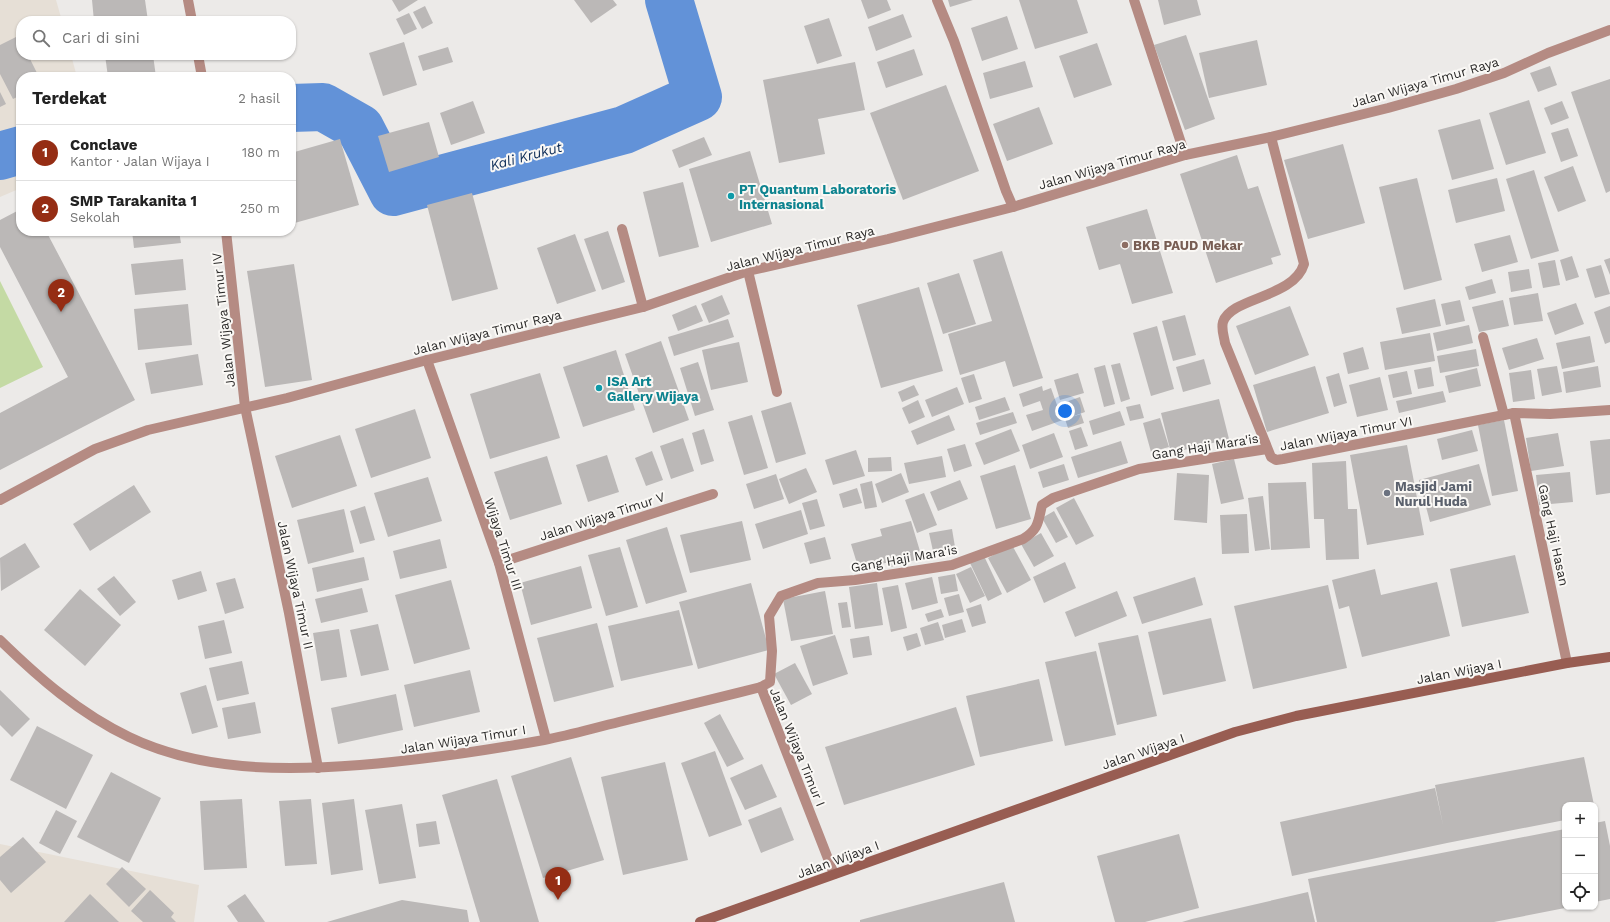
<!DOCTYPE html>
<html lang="id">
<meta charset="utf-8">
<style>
:root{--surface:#fff;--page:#f6f6f6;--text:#222;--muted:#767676;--line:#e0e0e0;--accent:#952d14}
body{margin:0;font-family:"Work Sans",sans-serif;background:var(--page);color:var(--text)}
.controls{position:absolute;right:12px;bottom:12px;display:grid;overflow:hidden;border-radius:8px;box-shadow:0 1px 3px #0004}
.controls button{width:36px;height:36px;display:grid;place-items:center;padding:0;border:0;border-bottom:1px solid var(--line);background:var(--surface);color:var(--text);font:20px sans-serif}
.you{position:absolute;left:1065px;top:411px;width:14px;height:14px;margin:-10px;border:3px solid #fff;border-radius:50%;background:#1a73e8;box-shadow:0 0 0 6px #1a73e833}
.badge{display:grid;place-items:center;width:26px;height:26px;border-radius:50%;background:var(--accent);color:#fff;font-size:13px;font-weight:700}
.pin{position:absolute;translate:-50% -33px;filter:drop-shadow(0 1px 2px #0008)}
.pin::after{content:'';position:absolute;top:21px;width:14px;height:12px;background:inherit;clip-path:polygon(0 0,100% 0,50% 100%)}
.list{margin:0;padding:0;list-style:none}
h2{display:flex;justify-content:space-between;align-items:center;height:52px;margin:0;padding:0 16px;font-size:17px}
h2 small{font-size:13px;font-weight:400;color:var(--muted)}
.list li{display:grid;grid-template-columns:26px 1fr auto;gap:12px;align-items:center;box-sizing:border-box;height:56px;padding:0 16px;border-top:1px solid var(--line)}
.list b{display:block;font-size:15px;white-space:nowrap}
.list p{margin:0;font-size:13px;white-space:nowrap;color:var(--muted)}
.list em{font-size:13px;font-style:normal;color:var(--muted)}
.icon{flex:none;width:22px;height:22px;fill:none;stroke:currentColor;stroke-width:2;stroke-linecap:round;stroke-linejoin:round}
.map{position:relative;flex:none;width:1610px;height:922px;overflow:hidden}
.search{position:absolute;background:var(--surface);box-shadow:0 1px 3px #0004;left:16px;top:16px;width:280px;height:44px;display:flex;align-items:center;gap:10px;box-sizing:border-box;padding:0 14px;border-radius:16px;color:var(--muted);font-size:15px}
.panel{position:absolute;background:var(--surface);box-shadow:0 1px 3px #0004;left:16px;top:72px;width:280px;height:164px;border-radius:16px}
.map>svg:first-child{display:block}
.built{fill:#e6dfd6}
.garden{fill:#c4daa4}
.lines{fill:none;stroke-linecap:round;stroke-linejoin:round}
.river{stroke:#6292d8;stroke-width:48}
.building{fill:#bbb8b7}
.lane{stroke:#b58b83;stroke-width:10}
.street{stroke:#b58b83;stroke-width:10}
.secondary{stroke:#985d52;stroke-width:10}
.culture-dot{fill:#0f9aa8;stroke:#faf8f5;stroke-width:1.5}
.education-dot{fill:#8d6e63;stroke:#faf8f5;stroke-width:1.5}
.worship-dot{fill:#6b7280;stroke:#faf8f5;stroke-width:1.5}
.labels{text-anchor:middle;stroke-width:4;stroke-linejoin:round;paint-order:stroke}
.street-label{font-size:13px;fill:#2a2928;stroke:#faf8f5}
.culture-label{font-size:13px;font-weight:bold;fill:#0d838f;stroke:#faf8f5;text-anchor:start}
.education-label{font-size:13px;font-weight:bold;fill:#785e54;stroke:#faf8f5;text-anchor:start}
.worship-label{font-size:13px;font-weight:bold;fill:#5b616d;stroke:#faf8f5;text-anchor:start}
.water-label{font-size:14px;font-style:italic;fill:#0a2a56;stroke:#faf8f5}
</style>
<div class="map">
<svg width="1610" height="922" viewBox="0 0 1610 922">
<rect width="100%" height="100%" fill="#eceae8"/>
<!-- built -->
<g class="built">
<path d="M0,0H56L62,21H21V55H71L77,77H21V188L0,197Z"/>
<path d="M0,844L199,885L194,922H0Z"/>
</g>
<!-- garden -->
<path class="garden" d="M0,281L43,367L0,388Z"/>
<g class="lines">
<!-- river -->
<g class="river">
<path d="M291,108L323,107L360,128L393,192L624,130L698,97L669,0"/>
<path d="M0,156L21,150"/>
</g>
</g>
<!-- building -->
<g class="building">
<path d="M92,0H145L148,21H94Z"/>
<path d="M392,0H418L399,12Z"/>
<path d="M574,0H613L617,5L591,23Z"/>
<path d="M861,0H887L891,10L868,19Z"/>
<path d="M948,0H973L950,7Z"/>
<path d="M1019,0H1077L1088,33L1035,49Z"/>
<path d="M1158,0H1197L1201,15L1164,25Z"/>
<path d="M425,6L433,23L422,29L413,12Z"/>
<path d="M409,13L417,29L404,35L396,19Z"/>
<path d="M903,14L912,37L876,51L868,27Z"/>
<path d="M1007,16L1018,49L982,61L971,28Z"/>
<path d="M829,18L842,56L817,64L804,26Z"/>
<path d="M1186,35L1215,119L1185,130L1154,45Z"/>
<path d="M18,36L21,42V55H28L39,77H21V95L13,99L0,74V45Z"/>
<path d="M1257,40L1267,85L1209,98L1199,53Z"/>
<path d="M404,42L417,85L383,96L369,53Z"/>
<path d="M1097,43L1112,85L1074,98L1059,56Z"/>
<path d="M448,47L453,62L423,71L418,56Z"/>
<path d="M914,49L923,75L886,88L877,62Z"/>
<path d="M105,55H153L156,77H108Z"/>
<path d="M1025,61L1033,87L990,99L983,73Z"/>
<path d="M855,62L865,110L818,119L825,154L779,163L763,80Z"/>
<path d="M1550,66L1557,85L1538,92L1530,73Z"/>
<path d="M1610,79V191L1606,193L1571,92Z"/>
<path d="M946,85L979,171L903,200L870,113Z"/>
<path d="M0,92L6,104L0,107Z"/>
<path d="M1529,100L1546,153L1506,165L1489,113Z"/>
<path d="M473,101L485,133L451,145L440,113Z"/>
<path d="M1562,101L1569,118L1551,125L1544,108Z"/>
<path d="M1039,107L1053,144L1007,161L993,124Z"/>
<path d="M1480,119L1494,169L1452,180L1438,130Z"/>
<path d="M429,122L439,157L389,172L378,136Z"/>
<path d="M1568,128L1578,156L1561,162L1551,133Z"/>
<path d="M704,137L712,155L679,168L672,150Z"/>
<path d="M340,139L359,205L291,224V153Z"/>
<path d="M1343,144L1365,223L1308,239L1284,160Z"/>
<path d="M750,151L772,224L711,242L689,169Z"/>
<path d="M1237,155L1248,189L1258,186L1281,255L1271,258L1273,264L1216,283L1180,174Z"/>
<path d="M1573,166L1586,201L1558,212L1544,177Z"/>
<path d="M1534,170L1559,251L1531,259L1506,179Z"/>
<path d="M1417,178L1442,280L1404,290L1379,187Z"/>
<path d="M1497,178L1505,211L1456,223L1448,190Z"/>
<path d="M683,182L699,247L659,257L643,192Z"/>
<path d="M472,193L498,289L452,301L427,205Z"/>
<path d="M21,209V231H46L135,400L0,470V413L68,377L0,247V220Z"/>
<path d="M1147,209L1173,293L1132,304L1120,264L1099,270L1086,227Z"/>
<path d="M132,231H179L181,243L134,248Z"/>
<path d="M247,231H265L248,236Z"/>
<path d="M608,231L625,282L602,290L584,239Z"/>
<path d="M575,234L596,291L557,304L537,248Z"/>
<path d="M1510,235L1518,262L1482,272L1474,244Z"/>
<path d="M1002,251L1043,378L1013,387L1005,361L960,375L948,334L992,321L973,260Z"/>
<path d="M1572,256L1579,277L1566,281L1560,260Z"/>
<path d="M1610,258V275L1604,260Z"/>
<path d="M183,259L186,290L135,295L131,264Z"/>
<path d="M1555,260L1560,285L1543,288L1538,263Z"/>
<path d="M294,264L312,380L265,387L247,271Z"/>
<path d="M1601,265L1610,294L1595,298L1586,269Z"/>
<path d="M1529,269L1532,288L1511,292L1508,272Z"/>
<path d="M959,273L976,324L943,334L927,283Z"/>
<path d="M1492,279L1496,293L1469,300L1465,287Z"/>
<path d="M919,287L943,371L881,388L857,305Z"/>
<path d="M1538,293L1543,321L1514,325L1509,298Z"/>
<path d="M722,295L730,314L709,323L701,304Z"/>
<path d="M1435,299L1441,326L1402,334L1396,308Z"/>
<path d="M1460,300L1465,321L1446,325L1441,304Z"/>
<path d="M1503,300L1509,326L1479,332L1472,307Z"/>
<path d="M1576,303L1584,324L1555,335L1547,313Z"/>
<path d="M188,304L192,345L138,350L134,309Z"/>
<path d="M696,305L703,321L678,331L672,315Z"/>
<path d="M1290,306L1309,355L1255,375L1236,326Z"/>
<path d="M1610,306V342L1605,344L1594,312Z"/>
<path d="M1185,315L1196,355L1173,361L1162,321Z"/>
<path d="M728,319L734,337L674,356L668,337Z"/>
<path d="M1469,325L1473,343L1437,351L1433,333Z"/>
<path d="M1157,326L1174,389L1151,396L1133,333Z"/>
<path d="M1430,333L1435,361L1385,370L1380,342Z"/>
<path d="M1590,336L1595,362L1562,369L1556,343Z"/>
<path d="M1537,338L1544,359L1509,370L1502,348Z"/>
<path d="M661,341L689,420L653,433L625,354Z"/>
<path d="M739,342L748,382L711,390L702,350Z"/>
<path d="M1363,347L1369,369L1348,374L1343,353Z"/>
<path d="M1476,349L1479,366L1440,373L1437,356Z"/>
<path d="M616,350L635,410L583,427L563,367Z"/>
<path d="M198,354L203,385L151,394L145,363Z"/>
<path d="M1204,359L1211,384L1183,392L1176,367Z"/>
<path d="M698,362L714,410L695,416L680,368Z"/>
<path d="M1120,363L1130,399L1121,402L1111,365Z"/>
<path d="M1105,365L1115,404L1104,407L1094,368Z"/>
<path d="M1315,366L1329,413L1267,432L1253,385Z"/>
<path d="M1557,366L1562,392L1542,396L1537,369Z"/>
<path d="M1598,366L1601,387L1566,393L1563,372Z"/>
<path d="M1431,367L1434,386L1418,389L1414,370Z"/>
<path d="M1477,368L1481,386L1449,393L1445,376Z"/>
<path d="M1531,370L1535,399L1513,402L1509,373Z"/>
<path d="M1407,371L1412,394L1393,398L1388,375Z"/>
<path d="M540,373L560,438L490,459L470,394Z"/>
<path d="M1078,373L1084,393L1060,400L1054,380Z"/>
<path d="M1339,373L1347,403L1334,407L1326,377Z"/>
<path d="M974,374L982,399L969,403L961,378Z"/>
<path d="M1380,377L1388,410L1357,417L1349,385Z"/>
<path d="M914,385L919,395L902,402L898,392Z"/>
<path d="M1042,386L1043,391L1051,388L1057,405L1080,397L1085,412L1032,431L1026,415L1043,410L1040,401L1023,407L1019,394Z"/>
<path d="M957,387L964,404L932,417L925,400Z"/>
<path d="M1443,391L1446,402L1399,413L1396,401Z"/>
<path d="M1005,397L1010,410L979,420L975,407Z"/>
<path d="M1219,399L1229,439L1171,453L1161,413Z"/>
<path d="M918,400L925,417L909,424L902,408Z"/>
<path d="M791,402L806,454L776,463L761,411Z"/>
<path d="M1140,404L1144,418L1130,421L1126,407Z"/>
<path d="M415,409L431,458L371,478L355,429Z"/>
<path d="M1120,411L1125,425L1093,435L1089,421Z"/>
<path d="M1013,412L1017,423L980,435L976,423Z"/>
<path d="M1081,414L1084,423L1068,428L1065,419Z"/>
<path d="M752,415L768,468L744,475L728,422Z"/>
<path d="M949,415L955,430L917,445L911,431Z"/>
<path d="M1160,418L1169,447L1151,452L1143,423Z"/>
<path d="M1504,420L1518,491L1492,496L1478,425Z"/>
<path d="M1081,427L1088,446L1075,450L1069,431Z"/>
<path d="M704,429L714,461L701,465L692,433Z"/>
<path d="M1011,429L1020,451L984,465L975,443Z"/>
<path d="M1472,430L1478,451L1442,460L1437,439Z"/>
<path d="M1054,433L1063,457L1030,469L1022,445Z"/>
<path d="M1558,433L1564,466L1531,471L1526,438Z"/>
<path d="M340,435L357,486L292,508L275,456Z"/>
<path d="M683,438L694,471L671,479L660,446Z"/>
<path d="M1610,439V493L1596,495L1590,441Z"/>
<path d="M1121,441L1128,463L1078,478L1071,457Z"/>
<path d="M965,444L972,466L954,472L947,449Z"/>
<path d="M1407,445L1424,535L1367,545L1350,455Z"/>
<path d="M856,450L865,476L833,485L825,460Z"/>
<path d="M652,451L663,480L646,486L635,458Z"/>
<path d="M607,455L619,492L588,502L576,465Z"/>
<path d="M547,456L562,504L510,520L494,472Z"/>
<path d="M942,456L946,477L909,484L904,463Z"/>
<path d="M891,457L892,471L868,472V458Z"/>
<path d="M1234,459L1244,499L1221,504L1212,464Z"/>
<path d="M1346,461L1348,509H1357L1359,559L1326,560L1324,519H1314L1312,463Z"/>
<path d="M1064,464L1069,480L1043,488L1038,472Z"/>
<path d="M1479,464L1491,505L1430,522L1419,480Z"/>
<path d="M1015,465L1031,519L996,529L980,476Z"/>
<path d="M806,468L817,492L789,504L779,479Z"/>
<path d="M1570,472L1573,502L1539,505L1536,475Z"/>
<path d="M901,473L909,492L882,503L875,484Z"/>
<path d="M1177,473L1209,475L1207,523L1174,520Z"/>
<path d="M776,474L784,499L754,509L746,484Z"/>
<path d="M428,477L442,521L388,537L374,493Z"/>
<path d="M960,480L968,499L938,511L930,492Z"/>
<path d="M872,481L877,507L865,509L860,484Z"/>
<path d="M1306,482L1310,548L1271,550L1268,483Z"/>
<path d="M134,485L151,512L90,551L73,524Z"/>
<path d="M857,488L862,503L843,508L839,494Z"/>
<path d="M924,493L937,525L917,533L905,500Z"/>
<path d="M1263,496L1270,549L1255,551L1248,498Z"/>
<path d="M1074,498L1094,536L1076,545L1056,508Z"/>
<path d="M817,499L825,526L810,530L802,503Z"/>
<path d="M365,506L375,540L360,544L350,511Z"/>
<path d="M344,509L354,552L308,564L297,520Z"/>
<path d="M801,510L808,534L763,549L755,524Z"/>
<path d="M1054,511L1068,537L1056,543L1042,518Z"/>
<path d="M1247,514L1249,553L1222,554L1220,515Z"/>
<path d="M742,521L751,560L690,573L680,535Z"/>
<path d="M911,521L922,558L891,567L889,562L859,570L851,544L882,536L880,529Z"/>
<path d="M667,527L687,592L646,604L626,540Z"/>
<path d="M952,529L955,547L933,551L929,533Z"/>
<path d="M1041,533L1054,556L1034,567L1021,544Z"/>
<path d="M825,537L831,559L810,564L804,543Z"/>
<path d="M440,539L447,568L400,579L393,551Z"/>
<path d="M25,543L40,567L1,591L0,558Z"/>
<path d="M1012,545L1031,580L1007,593L988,558Z"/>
<path d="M620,547L638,607L606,616L588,555Z"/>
<path d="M1515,555L1529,613L1462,627L1450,569Z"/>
<path d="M984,556L1002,594L988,601L970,563Z"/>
<path d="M364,557L369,580L317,592L312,568Z"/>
<path d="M1065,562L1076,588L1044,603L1033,577Z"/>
<path d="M581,566L592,608L531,625L520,583Z"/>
<path d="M971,567L985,596L970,603L956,574Z"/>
<path d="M1375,569L1381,595L1437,582L1450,636L1362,657L1349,606L1339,609L1332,580Z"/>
<path d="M201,571L207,591L178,600L172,580Z"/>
<path d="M955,574L958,591L941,594L938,577Z"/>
<path d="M114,576L136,602L120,616L97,589Z"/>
<path d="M932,577L938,603L912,610L905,583Z"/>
<path d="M1195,577L1203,605L1142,624L1133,597Z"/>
<path d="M235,578L244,608L225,614L216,583Z"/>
<path d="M451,580L470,649L414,664L395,595Z"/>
<path d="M751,583L769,650L698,669L679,602Z"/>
<path d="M877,583L883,625L855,629L849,587Z"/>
<path d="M898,585L907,628L891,632L882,588Z"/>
<path d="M1328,585L1347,668L1253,689L1234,606Z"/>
<path d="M362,588L368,612L321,623L315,599Z"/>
<path d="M80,589L121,625L85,666L44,630Z"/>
<path d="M825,591L833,634L791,641L783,599Z"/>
<path d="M1117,591L1127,616L1075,637L1065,612Z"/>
<path d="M959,594L964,612L949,616L944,598Z"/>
<path d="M847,602L851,627L842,628L838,603Z"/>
<path d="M981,604L986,623L972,627L966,609Z"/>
<path d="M941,609L944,617L928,622L925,614Z"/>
<path d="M679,610L693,665L621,681L608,626Z"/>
<path d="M1211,618L1226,681L1163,695L1148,632Z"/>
<path d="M962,619L966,632L945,638L942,625Z"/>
<path d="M224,620L232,653L205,659L198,626Z"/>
<path d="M938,622L944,640L925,645L920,628Z"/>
<path d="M597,623L614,687L554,702L537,638Z"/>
<path d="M378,624L389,670L361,676L350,630Z"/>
<path d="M339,629L347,677L321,681L313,633Z"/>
<path d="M917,633L921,646L907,651L903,637Z"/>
<path d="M835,635L848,674L813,686L800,646Z"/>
<path d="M1138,635L1157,716L1117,725L1098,643Z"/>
<path d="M869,636L872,655L853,658L850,639Z"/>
<path d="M1096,651L1116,735L1065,746L1045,662Z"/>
<path d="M242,661L249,694L217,701L209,668Z"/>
<path d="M795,663L812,694L791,705L774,674Z"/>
<path d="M470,670L480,712L414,727L404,685Z"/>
<path d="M1039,679L1053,741L980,757L966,696Z"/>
<path d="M206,685L218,727L192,734L180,693Z"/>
<path d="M0,690L30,719L12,737L0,725Z"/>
<path d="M396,694L403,730L338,744L331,708Z"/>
<path d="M255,702L261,733L228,739L222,708Z"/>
<path d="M956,707L975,765L844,805L825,747Z"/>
<path d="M720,714L744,759L727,767L704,723Z"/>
<path d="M37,726L93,755L66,809L10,780Z"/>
<path d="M715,751L742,825L709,837L681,763Z"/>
<path d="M571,757L604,860L543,878L511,776Z"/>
<path d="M1584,757L1594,805H1565V820L1447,843L1292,876L1280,822L1435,788L1443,825L1435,785Z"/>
<path d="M665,762L688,860L623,875L601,777Z"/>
<path d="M762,764L777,797L745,810L730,778Z"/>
<path d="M111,772L161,798L129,863L77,837Z"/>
<path d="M497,779L539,922H480L442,795Z"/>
<path d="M242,799L247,868L204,870L200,801Z"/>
<path d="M311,799L317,864L285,866L279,801Z"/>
<path d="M354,799L363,870L331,875L322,803Z"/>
<path d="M402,804L416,878L379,884L365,810Z"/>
<path d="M781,807L794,840L761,853L748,820Z"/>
<path d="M56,810L77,821L60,854L39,843Z"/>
<path d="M436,821L440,844L419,847L416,824Z"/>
<path d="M1605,821L1610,846V899L1595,902V823Z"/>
<path d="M1565,829V908L1494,922H1317L1308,879Z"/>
<path d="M1179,834L1199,908L1145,922H1115L1097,856Z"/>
<path d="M23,837L46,862L11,893L0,880V857Z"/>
<path d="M122,867L146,889L129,907L106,884Z"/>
<path d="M1004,882L1015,922H860V920Z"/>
<path d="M150,890L174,913L171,917L176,922H143L131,911Z"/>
<path d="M1308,892L1315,922H1182L1192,919Z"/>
<path d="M90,894L119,922H64Z"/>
<path d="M245,894L265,922H238L227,906Z"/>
<path d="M402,900L467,910L469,922H327Z"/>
</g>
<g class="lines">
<!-- lane -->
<path class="lane" d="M622,229L643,307"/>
<!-- street -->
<g class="street">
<path d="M188,0L192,21"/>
<path d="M937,0L954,41L1006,191L1013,207"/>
<path d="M1134,0L1185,155"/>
<path d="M198,55L202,77"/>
<path d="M1271,137L1304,264C1294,298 1231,297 1223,322C1221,329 1224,336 1225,343L1271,457L1276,460L1283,459L1514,413L1550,414L1610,410"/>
<path d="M226,231L245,407L289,613L318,768"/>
<path d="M748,271L777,392"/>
<path d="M1483,337L1504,415"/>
<path d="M427,360L499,563L546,739"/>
<path d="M1514,413L1567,663"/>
<path d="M0,500L95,449L148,430L287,398L427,360L643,307L748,271L888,239L1013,207L1185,155L1271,137L1388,108L1456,89L1504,73L1548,53L1610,30"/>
<path d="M499,563L713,494"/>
<path d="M0,640C39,678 79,713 129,737C200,771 283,771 360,765C422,760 483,751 544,740C570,735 594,728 619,722C667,710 714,699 761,687L770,682L772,651L769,616L781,596L818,583L855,580L952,565L1023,539C1039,529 1038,522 1042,505L1053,498L1139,469L1267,449"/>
<path d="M761,687L834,874"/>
</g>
<!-- secondary -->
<path class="secondary" d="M700,922L1235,732L1296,716L1567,663L1610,657"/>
</g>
<!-- markers -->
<g class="culture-dot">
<circle cx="731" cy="196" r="4"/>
<circle cx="599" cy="388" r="4"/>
</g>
<circle class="education-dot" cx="1125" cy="245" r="4"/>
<circle class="worship-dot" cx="1387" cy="493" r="4"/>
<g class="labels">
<!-- street labels -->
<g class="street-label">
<text transform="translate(1425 82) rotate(-16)" y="5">Jalan Wijaya Timur Raya</text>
<text transform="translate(1112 164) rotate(-16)" y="5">Jalan Wijaya Timur Raya</text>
<text transform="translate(800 248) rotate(-14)" y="5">Jalan Wijaya Timur Raya</text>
<text transform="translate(223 320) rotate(-96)" y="5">Jalan Wijaya Timur IV</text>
<text transform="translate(487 332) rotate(-14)" y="5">Jalan Wijaya Timur Raya</text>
<text transform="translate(1346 433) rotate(-11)" y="5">Jalan Wijaya Timur VI</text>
<text transform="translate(1205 446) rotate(-9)" y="5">Gang Haji Mara'is</text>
<text transform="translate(602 516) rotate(-18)" y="5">Jalan Wijaya Timur V</text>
<text transform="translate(1554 535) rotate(78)" y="5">Gang Haji Hasan</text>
<text transform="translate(504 544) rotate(72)" y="5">Wijaya Timur III</text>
<text transform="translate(904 558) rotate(-10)" y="5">Gang Haji Mara'is</text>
<text transform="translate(296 585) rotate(78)" y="5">Jalan Wijaya Timur II</text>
<text transform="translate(1459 671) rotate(-11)" y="5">Jalan Wijaya I</text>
<text transform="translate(463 739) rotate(-9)" y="5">Jalan Wijaya Timur I</text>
<text transform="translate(798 747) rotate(68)" y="5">Jalan Wijaya Timur I</text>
<text transform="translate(1143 751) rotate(-19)" y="5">Jalan Wijaya I</text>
<text transform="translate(838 859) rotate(-20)" y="5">Jalan Wijaya I</text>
</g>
<!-- culture labels -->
<g class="culture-label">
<text x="739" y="194">PT Quantum Laboratoris<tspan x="739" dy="15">Internasional</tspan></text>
<text x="607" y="386">ISA Art<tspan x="607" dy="15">Gallery Wijaya</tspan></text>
</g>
<!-- education labels -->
<g class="education-label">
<text x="1133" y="250">BKB PAUD Mekar</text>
</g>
<!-- worship labels -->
<g class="worship-label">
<text x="1395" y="491">Masjid Jami<tspan x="1395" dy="15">Nurul Huda</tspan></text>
</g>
<!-- water labels -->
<g class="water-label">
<text transform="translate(526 156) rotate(-15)" y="5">Kali Krukut</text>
</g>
</g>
</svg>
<div class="controls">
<button>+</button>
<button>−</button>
<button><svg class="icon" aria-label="locate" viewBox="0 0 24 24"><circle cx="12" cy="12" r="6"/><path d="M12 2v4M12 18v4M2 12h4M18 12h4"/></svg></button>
</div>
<div class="you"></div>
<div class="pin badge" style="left:558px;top:900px">1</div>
<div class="pin badge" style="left:61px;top:312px">2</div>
<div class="search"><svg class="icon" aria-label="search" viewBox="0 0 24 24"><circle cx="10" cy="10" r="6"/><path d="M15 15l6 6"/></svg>Cari di sini</div>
<section class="panel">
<h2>Terdekat<small>2 hasil</small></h2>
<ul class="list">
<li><span class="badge">1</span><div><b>Conclave</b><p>Kantor · Jalan Wijaya I</p></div><em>180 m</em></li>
<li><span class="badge">2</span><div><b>SMP Tarakanita 1</b><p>Sekolah</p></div><em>250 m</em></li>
</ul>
</section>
</div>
